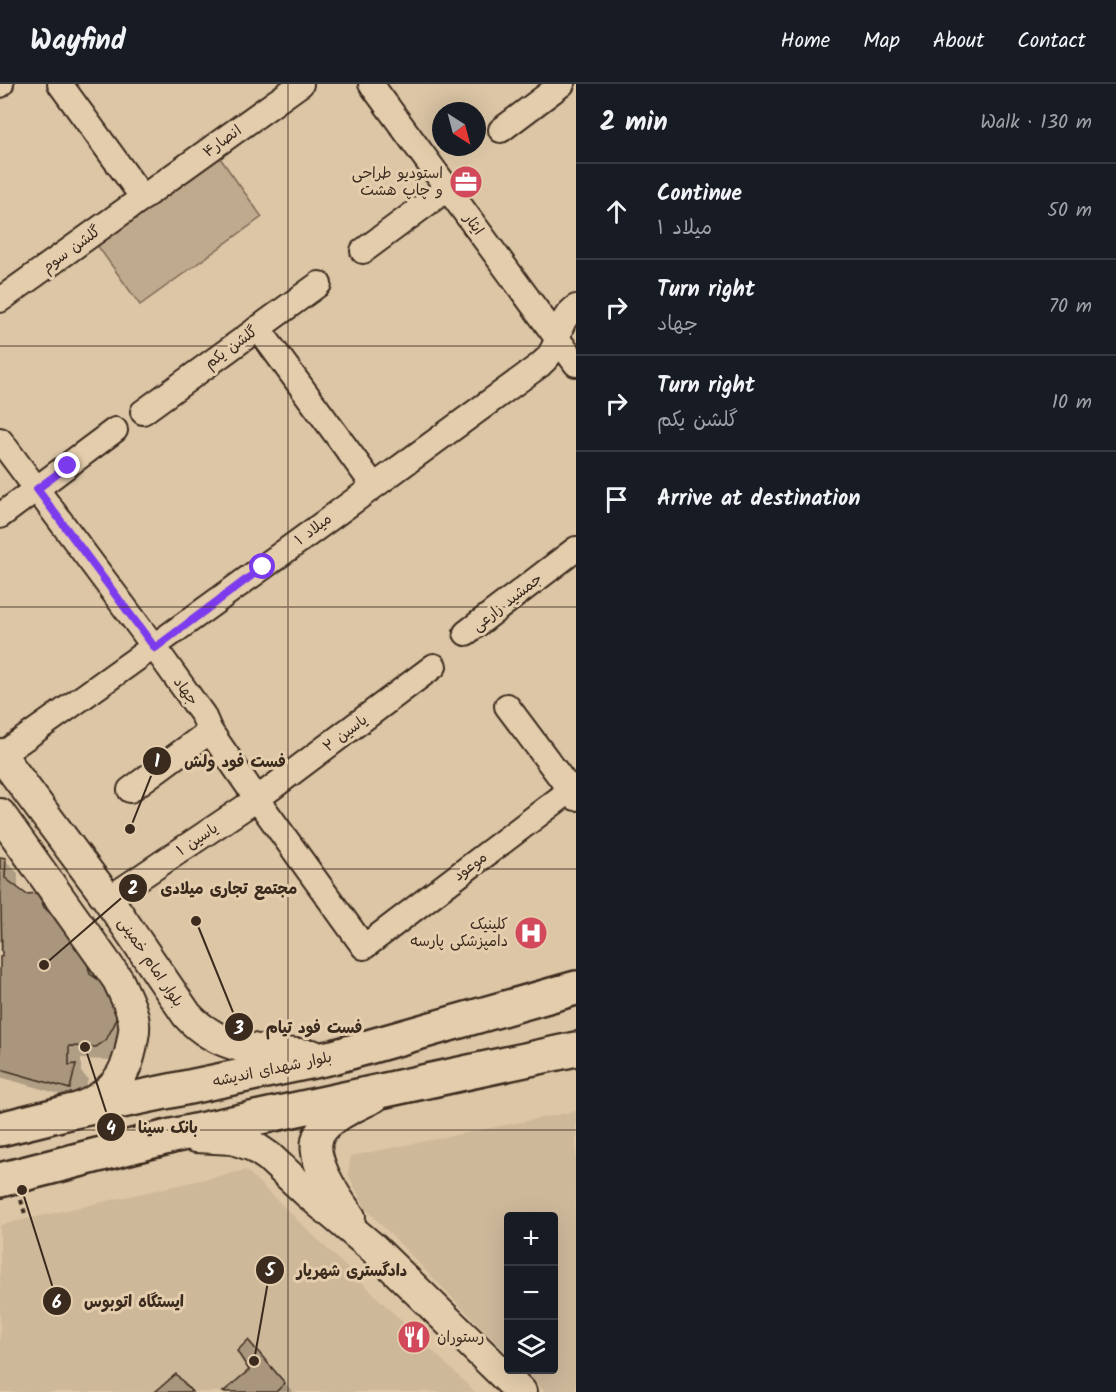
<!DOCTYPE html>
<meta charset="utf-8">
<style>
:root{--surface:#171b24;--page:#20242c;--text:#f1f3f6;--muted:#9ea1a6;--line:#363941}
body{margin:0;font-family:Kalam,"Playpen Sans Arabic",sans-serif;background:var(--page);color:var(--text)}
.controls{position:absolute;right:18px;bottom:18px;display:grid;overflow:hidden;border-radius:6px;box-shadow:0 6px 24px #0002}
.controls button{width:54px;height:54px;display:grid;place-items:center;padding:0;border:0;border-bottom:2px solid var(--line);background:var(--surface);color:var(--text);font:30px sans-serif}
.compass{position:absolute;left:432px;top:18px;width:54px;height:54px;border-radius:50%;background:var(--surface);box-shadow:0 6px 24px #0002;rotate:144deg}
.stop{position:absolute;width:18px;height:18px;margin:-14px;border:4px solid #7c3aed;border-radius:50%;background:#fff}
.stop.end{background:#7c3aed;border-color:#fff;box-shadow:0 2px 6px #0008}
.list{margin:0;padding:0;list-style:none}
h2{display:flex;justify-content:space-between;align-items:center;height:78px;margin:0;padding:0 24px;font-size:26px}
h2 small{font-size:20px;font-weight:400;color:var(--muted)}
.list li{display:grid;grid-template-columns:39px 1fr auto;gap:18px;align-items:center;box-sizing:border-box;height:96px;padding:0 24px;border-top:2px solid var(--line)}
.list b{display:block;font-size:22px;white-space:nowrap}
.list p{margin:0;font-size:20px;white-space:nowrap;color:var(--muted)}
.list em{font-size:20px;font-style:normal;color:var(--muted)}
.icon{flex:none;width:33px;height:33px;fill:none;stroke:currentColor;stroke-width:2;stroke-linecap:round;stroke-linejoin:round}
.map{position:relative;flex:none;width:576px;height:1308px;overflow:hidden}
header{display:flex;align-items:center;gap:36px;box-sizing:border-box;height:84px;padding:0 30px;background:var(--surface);border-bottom:2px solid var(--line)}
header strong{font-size:28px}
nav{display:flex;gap:33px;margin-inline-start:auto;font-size:21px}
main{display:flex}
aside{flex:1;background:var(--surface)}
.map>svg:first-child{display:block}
.built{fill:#cdb89a}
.green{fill:#bfaa8d;stroke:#7d6a56;stroke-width:1.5}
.shadow{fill:#0003}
.building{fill:#aa967d;stroke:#3b2a1e;stroke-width:1.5}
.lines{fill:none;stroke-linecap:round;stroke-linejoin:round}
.minor-casing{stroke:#3b2a1e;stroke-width:28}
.tertiary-casing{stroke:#3b2a1e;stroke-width:34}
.primary-casing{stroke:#3b2a1e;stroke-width:38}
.path{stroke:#3b2a1e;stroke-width:4;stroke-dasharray:4.5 4.5;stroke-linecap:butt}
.minor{stroke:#e3cdac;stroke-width:24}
.tertiary{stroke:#e3cdac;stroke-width:30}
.primary{stroke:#e3cdac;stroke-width:33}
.route{stroke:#7c3aed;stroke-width:8}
.grid{fill:none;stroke:#3b2a1e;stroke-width:1.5;stroke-opacity:0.55}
.labels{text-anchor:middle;stroke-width:6;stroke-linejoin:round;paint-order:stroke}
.street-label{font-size:15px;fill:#3b2a1e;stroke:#e3cdac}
.poi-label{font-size:15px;fill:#3b2a1e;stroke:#e3cdac;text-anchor:end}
.leader{fill:none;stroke:#3b2a1e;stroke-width:2}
.callout-dot{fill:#3b2a1e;stroke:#e3cdac;stroke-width:2}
.mark-label{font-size:18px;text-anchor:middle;font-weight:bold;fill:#fff}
.callout-label{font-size:16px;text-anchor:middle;font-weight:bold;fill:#3b2a1e;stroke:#e3cdac;stroke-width:6;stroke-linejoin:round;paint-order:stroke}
</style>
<header>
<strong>Wayfind</strong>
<nav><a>Home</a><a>Map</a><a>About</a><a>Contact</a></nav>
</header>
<main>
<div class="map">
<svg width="576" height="1308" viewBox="0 0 576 1308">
<rect width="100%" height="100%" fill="#dcc6a6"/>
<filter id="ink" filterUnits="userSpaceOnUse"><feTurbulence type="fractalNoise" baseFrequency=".0167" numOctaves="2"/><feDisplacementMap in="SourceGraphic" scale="12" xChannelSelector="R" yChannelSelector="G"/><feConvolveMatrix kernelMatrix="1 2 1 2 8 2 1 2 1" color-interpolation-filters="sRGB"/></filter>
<g filter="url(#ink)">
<!-- built -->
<g class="built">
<path d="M576,1027V1308H546L523,1286H554V1132H508V1271L365,1124L348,1090L351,1072Z"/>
<path d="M246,1086L475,1308H0V1141Z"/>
</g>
<!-- green -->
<path class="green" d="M220,74L262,133L140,221L97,161Z"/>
<!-- shadow -->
<g class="shadow">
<path d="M0,775L5,776L18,789V805L26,811H37L51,824L56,837L120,917L119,969L109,976L81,975V988L88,995L83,1017L0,993V874L3,872L1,867L0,868Z"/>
<path d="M248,1258L261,1271L293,1308H225L251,1287Z"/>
</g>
<!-- building -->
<g class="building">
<path d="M0,773L6,774L5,794L26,810L38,809L44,823L58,837L85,870L90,890L108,902L117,926L115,939L106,956L96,963L69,962V981L76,980L70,1005L0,985V873L2,872Z"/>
<path d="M248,1256L285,1299L276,1308H223L249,1286L237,1267Z"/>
<path d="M176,1290L192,1308H155Z"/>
</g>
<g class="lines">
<!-- minor casing -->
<g class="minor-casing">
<g id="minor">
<path d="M60,0L143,114"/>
<path d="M371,0L576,280"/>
<path d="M0,1L1,0"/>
<path d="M501,46L562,0"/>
<path d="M363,167L448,104"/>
<path d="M0,216L301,0"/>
<path d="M258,244L374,402"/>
<path d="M143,328L319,200"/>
<path d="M0,356L155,564L203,631L210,647L257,715L364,863L576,702"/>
<path d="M0,432L115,346"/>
<path d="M466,549L576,465"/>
<path d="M507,622L576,714"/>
<path d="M1,671C183,544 361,411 540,281C544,277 548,274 550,270C562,252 557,237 576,223"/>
<path d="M130,706L210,647"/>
<path d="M108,815L257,715L434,582"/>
</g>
</g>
<!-- tertiary casing -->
<g class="tertiary-casing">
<g id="tertiary">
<path d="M0,670L108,815L187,931C219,967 267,968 312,971"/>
<path d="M0,730L118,896C124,910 133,925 134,940C135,946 133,953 132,959C127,993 110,1011 79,1024"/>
<path d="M196,1053L233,1055L253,1062L269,1073L309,1110L373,1164L521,1308"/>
<path d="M350,1133C337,1115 306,1071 320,1049C330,1032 357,1022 374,1013"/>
</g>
</g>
<!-- primary casing -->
<g class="primary-casing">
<g id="primary">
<path d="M0,1045L69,1028L333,973L576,904"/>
<path d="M0,1096L172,1052L576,965"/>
</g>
</g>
<!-- path -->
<path class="path" d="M21,1116L25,1130"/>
<!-- minor -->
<use href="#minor" class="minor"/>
<!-- tertiary -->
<use href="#tertiary" class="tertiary"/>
<!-- primary -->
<use href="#primary" class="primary"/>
</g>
</g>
<g class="lines" filter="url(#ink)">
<!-- route -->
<path class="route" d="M68,382L37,405L155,564L263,483"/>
</g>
<!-- grid -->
<path class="grid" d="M288,0V1308M0,262H576M0,523H576M0,785H576M0,1046H576"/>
<!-- icons -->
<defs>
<g id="office-disc" transform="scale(1.725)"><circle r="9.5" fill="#d1495b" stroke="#e3cdac"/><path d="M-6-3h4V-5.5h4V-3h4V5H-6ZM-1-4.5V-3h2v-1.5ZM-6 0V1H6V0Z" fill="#fff"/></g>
<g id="hospital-disc" transform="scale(1.725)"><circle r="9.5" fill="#d1495b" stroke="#e3cdac"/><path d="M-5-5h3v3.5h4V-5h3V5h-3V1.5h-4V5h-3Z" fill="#fff"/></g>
<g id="restaurant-disc" transform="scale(1.725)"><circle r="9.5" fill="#d1495b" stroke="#e3cdac"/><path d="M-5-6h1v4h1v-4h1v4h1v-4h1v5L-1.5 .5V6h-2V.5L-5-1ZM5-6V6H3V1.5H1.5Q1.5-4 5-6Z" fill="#fff"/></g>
</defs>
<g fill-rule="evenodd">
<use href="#office-disc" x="466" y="98"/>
<use href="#hospital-disc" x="531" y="849"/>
<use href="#restaurant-disc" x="414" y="1253"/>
</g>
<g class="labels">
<!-- street labels -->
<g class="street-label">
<text transform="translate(222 57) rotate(-36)" y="5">انصار۴</text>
<text transform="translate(474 140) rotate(54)" y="5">ایثار</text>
<text transform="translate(71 165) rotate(-36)" y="5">گلشن سوم</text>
<text transform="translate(231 263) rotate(-36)" y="5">گلشن یکم</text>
<text transform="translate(313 445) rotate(-37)" y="5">میلاد ۱</text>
<text transform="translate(507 518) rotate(-38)" y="5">جمشید زارعی</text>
<text transform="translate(186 607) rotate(54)" y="5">جهاد</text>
<text transform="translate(345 649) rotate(-37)" y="5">یاسین ۲</text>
<text transform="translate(197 755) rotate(-34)" y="5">یاسین ۱</text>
<text transform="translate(470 782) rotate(-37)" y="5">موعود</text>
<text transform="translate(151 878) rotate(56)" y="5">بلوار امام خمینی</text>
<text transform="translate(272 985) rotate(-12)" y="5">بلوار شهدای اندیشه</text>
</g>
<!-- poi labels -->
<g class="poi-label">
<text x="443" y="94">استودیو طراحی<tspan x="443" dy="17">و چاپ هشت</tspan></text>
<text x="508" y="845">کلینیک<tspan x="508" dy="17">دامپزشکی پارسه</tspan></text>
<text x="437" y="1258" text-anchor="start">رستوران</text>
</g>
</g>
<!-- callouts -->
<path class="leader" d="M130 745L157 677M44 881L133 804M196 837L239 943M85 963L111 1043M254 1277L270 1186M22 1106L57 1217"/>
<g class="callout-dot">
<circle cx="130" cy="745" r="6"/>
<circle cx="44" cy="881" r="6"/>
<circle cx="196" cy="837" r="6"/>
<circle cx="85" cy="963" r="6"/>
<circle cx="254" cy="1277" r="6"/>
<circle cx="22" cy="1106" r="6"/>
<circle cx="157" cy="677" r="15"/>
<circle cx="133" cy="804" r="15"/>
<circle cx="239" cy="943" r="15"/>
<circle cx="111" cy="1043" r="15"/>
<circle cx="270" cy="1186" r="15"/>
<circle cx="57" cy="1217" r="15"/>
</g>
<g class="mark-label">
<text x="157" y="683">1</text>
<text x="133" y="810">2</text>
<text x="239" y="950">3</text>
<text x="111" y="1050">4</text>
<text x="270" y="1192">5</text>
<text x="57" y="1224">6</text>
</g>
<g class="callout-label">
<text x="235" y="683">فست فود ولش</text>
<text x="229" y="810">مجتمع تجاری میلادی</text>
<text x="314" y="949">فست فود تیام</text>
<text x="168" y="1049">بانک سینا</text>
<text x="352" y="1192">دادگستری شهریار</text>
<text x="134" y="1223">ایستگاه اتوبوس</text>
</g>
</svg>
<div class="controls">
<button>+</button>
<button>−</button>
<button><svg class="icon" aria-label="layers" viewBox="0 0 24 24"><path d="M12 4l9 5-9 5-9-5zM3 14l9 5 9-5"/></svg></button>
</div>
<svg class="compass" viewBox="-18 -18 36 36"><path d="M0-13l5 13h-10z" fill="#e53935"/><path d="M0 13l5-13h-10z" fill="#9ea1a6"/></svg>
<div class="stop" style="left:263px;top:483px"></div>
<div class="stop end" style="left:68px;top:382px"></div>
</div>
<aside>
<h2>2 min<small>Walk · 130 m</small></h2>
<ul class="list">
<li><svg class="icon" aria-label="ahead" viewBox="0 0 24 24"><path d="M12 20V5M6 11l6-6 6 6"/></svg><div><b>Continue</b><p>میلاد ۱</p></div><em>50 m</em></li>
<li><svg class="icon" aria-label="right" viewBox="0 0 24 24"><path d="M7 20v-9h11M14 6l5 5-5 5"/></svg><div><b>Turn right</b><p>جهاد</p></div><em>70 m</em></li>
<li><svg class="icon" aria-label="right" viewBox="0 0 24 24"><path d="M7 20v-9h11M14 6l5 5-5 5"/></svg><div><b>Turn right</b><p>گلشن یکم</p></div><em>10 m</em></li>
<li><svg class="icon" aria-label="arrive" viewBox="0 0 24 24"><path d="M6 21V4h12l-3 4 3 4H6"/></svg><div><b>Arrive at destination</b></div></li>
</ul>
</aside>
</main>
